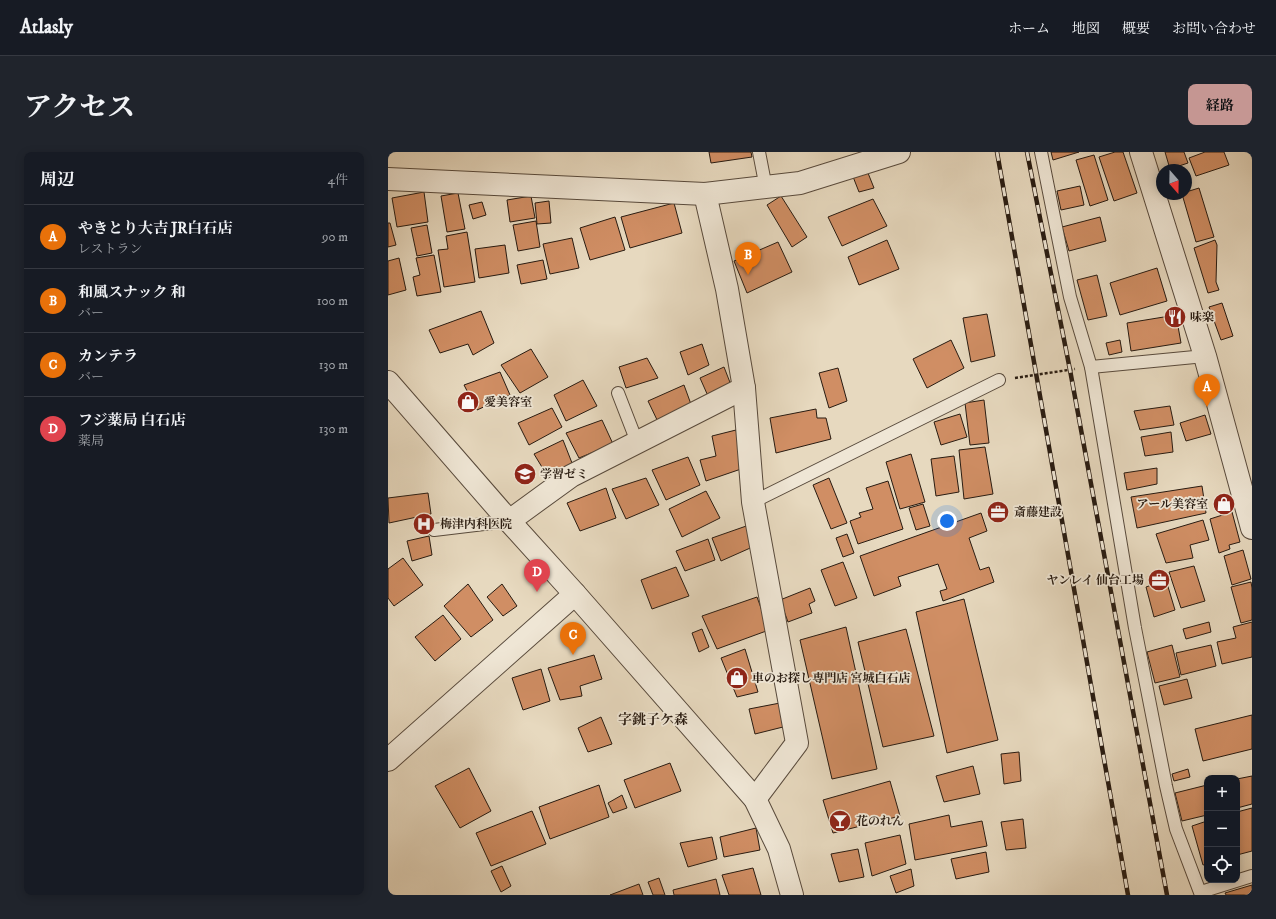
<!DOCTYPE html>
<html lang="ja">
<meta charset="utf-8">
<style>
:root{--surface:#171b24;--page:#20242c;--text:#f1f3f6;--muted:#9ea1a6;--line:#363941;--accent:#c59692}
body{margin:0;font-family:"IM FELL DW Pica","Noto Serif JP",serif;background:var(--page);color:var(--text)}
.controls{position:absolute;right:12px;bottom:12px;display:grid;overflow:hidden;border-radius:8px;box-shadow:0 2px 10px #0003}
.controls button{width:36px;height:36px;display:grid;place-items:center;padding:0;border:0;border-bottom:1px solid var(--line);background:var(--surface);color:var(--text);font:20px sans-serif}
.compass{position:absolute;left:768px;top:12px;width:36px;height:36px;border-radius:50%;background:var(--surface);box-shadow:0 2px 10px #0003;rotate:160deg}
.you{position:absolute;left:559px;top:369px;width:14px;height:14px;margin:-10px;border:3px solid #fff;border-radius:50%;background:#1a73e8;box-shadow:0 0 0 6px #1a73e833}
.badge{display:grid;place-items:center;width:26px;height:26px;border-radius:50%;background:var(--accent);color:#fff;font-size:13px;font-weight:700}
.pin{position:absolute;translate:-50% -33px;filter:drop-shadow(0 1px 2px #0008)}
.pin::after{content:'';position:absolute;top:21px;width:14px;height:12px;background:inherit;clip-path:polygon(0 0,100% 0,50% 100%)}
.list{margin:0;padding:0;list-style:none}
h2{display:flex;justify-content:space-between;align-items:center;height:52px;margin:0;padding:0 16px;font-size:17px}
h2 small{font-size:13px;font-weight:400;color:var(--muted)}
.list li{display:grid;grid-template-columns:26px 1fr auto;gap:12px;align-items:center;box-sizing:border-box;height:64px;padding:0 16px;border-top:1px solid var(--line)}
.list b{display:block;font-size:15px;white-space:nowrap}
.list p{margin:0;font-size:13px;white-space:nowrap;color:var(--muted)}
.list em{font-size:13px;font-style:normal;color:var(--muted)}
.icon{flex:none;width:22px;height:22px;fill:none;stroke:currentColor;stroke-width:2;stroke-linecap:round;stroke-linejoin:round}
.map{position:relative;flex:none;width:864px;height:743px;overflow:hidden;border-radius:8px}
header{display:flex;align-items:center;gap:24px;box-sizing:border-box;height:56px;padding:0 20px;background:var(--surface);border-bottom:1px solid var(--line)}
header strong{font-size:19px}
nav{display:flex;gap:22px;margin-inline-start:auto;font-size:14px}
.intro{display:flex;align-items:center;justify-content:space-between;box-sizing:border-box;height:96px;padding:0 24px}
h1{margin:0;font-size:28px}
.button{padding:10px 18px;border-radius:8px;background:var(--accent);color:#111;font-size:14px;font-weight:700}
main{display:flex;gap:24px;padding:0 24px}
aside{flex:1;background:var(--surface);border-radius:8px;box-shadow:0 2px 10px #0003}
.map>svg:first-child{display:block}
.building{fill:#d08e64;stroke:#281b11}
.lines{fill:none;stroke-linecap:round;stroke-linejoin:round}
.service-casing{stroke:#584a3c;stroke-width:14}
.minor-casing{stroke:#584a3c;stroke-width:24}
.tertiary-casing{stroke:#584a3c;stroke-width:24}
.path{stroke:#281b11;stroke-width:2.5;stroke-dasharray:3 2;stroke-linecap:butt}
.service{stroke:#efe6d5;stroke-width:12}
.minor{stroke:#efe6d5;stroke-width:22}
.tertiary{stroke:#efe6d5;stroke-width:22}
.rail-casing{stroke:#281b11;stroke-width:4.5}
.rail{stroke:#efe6d5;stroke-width:3;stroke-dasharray:9;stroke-linecap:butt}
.labels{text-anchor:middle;stroke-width:3.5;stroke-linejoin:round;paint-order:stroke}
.poi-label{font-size:12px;font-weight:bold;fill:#281b11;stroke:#efe6d5;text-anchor:start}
.quarter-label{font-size:14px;font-weight:bold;fill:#281b11;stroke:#efe6d5}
</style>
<header>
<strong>Atlasly</strong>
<nav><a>ホーム</a><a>地図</a><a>概要</a><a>お問い合わせ</a></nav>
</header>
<div class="intro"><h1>アクセス</h1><a class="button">経路</a></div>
<main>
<aside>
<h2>周辺<small>4件</small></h2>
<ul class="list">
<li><span class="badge" style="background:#e8710a">A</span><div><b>やきとり大吉 JR白石店</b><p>レストラン</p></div><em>90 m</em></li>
<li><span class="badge" style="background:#e8710a">B</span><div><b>和風スナック 和</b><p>バー</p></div><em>100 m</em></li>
<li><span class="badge" style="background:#e8710a">C</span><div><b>カンテラ</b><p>バー</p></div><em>130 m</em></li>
<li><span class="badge" style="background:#e0444e">D</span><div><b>フジ薬局 白石店</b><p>薬局</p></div><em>130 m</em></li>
</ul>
</aside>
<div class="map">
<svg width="864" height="743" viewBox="0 0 864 743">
<rect width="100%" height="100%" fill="#e7d9bf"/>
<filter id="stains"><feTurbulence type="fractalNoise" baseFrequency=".005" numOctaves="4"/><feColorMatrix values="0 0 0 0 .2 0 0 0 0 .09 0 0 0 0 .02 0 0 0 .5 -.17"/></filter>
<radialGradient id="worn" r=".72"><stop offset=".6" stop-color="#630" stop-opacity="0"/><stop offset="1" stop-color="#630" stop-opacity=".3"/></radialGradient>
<!-- building -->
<g class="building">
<path d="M321,0H363L364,5L323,11Z"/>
<path d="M663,0H691L665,8Z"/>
<path d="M727,0H735L749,41L726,49L711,5Z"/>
<path d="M777,0H796L800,11L782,17Z"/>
<path d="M817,0H836L841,13L808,24L801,6Z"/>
<path d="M706,3L720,48L702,54L688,8Z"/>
<path d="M476,11L486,36L471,40L462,17Z"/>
<path d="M692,34L696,53L673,58L669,39Z"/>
<path d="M811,36L826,85L808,90L794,42H798V40Z"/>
<path d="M36,40L40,70L9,75L4,46Z"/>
<path d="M70,41L77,77L59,80L53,44Z"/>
<path d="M143,44L147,66L122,70L119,48Z"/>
<path d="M393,44L419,85L404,95L379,53Z"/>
<path d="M485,47L499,74L454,94L440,65Z"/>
<path d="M161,49L163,71L149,72L147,51Z"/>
<path d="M94,50L98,63L85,67L81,53Z"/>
<path d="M286,51L294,81L242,96L233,65Z"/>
<path d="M227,65L237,98L202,108L192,76Z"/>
<path d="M712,65L718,89L681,99L674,75Z"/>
<path d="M148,69L152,95L130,99L125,73Z"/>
<path d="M0,71H2L8,93L0,95Z"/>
<path d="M39,73L44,101L29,104L23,76Z"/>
<path d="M79,80L87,130L56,135L50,98L60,97L58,84Z"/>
<path d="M184,86L191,116L162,122L155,92Z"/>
<path d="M499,88L511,117L471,133L460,105Z"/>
<path d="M827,88L829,93L828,130L831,138L820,141L806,96Z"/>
<path d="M390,90L404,120L359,141L346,109Z"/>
<path d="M117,93L121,121L91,126L87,97Z"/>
<path d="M46,103L53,140L29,144L25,125L32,123L28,106Z"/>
<path d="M11,106L18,138L0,143V109Z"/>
<path d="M155,108L159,127L133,132L129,113Z"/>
<path d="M769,116L779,149L732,163L722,131Z"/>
<path d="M709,123L719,164L700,168L689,128Z"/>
<path d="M834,151L845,184L833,188L821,155Z"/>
<path d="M93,159L106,191L85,203L80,192L52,201L41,178Z"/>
<path d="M599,162L607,204L583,210L575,166Z"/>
<path d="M788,163L793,191L743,199L739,171Z"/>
<path d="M563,188L576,216L539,236L525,207Z"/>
<path d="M732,188L734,200L721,203L718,191Z"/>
<path d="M314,192L321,213L300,223L292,200Z"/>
<path d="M143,197L160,225L132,241L113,213Z"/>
<path d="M259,206L270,226L238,236L231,215Z"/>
<path d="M336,215L343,233L320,244L312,226Z"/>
<path d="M450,216L459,249L441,256L431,221Z"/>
<path d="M112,220L122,243L89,258L76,233Z"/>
<path d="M195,228L209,254L178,269L166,243Z"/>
<path d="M296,233L304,255L271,272L260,249Z"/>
<path d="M596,248L601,291L582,293L577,251Z"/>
<path d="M782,254L786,273L752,278L746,259Z"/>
<path d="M164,256L174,275L141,293L130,271Z"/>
<path d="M428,257L429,266H438L443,287L388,301L382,266Z"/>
<path d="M572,262L579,285L553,293L546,270Z"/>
<path d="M817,263L823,282L798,289L792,271Z"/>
<path d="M214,268L225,292L191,306L178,281Z"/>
<path d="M348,278L356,316L318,329L312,308L328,304L324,284Z"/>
<path d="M783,280L785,300L757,304L753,285Z"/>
<path d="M175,288L184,311L160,325L146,302Z"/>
<path d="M597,295L605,342L576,347L571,298Z"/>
<path d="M523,302L537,350L512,357L498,310Z"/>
<path d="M566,304L571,340L548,344L543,307Z"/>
<path d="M300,305L312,333L278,348L264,318Z"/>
<path d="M769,316V332L739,338L736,321Z"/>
<path d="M258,326L271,353L238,367L224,337Z"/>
<path d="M441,326L459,371L443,377L425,333Z"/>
<path d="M500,329L515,377L470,392L462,369L473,365L471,361L485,357L478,336Z"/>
<path d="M814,334L818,361L749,376L743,345Z"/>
<path d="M218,336L228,366L192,379L179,351Z"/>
<path d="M318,339L332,366L294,385L281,357Z"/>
<path d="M40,341L43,362L1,371L0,346Z"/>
<path d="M535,352L542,374L528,378L521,356Z"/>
<path d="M844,360L852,390L841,393L842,397L831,401L822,367Z"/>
<path d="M593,361L599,379L581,386L592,418L601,415L606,430L555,449L552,439L559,437L550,412L510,425L513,434L486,444L472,404Z"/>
<path d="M815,368L821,388L802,393L805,406L778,411L768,382Z"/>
<path d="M364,372L369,393L333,409L324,386Z"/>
<path d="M459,382L466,401L455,405L448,386Z"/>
<path d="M41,384L44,403L24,409L19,389Z"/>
<path d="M320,387L327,408L297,419L288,399Z"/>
<path d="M855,398L863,427L844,433L836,404Z"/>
<path d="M15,406L35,433L6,454L0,446V417Z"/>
<path d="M455,410L469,446L447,454L433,418Z"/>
<path d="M806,414L817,449L793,456L781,420Z"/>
<path d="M288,415L301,444L264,457L253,428Z"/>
<path d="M778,428L787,458L766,465L758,435Z"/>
<path d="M863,430L864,436V468L853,471L843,435Z"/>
<path d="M80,432L105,468L83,485L56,454Z"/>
<path d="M114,432L129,454L115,464L99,445Z"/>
<path d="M422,436L427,449L421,452L424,461L400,470L392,448Z"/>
<path d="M369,445L381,478L329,497L314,464Z"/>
<path d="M576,447L610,588L559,601L528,460Z"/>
<path d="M55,463L73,487L47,509L27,485Z"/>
<path d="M821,470L823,480L798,487L795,477Z"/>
<path d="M864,470V505L834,512L829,490L848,486L845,475Z"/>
<path d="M458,475L489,617L444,627L412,488Z"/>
<path d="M314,477L321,495L311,500L304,481Z"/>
<path d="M518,477L546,584L495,595L470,490Z"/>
<path d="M784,493L792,525L767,531L759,500Z"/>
<path d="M823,493L828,514L793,523L788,501Z"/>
<path d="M357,497L370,540L349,545L333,506Z"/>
<path d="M206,503L214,527L192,534L194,544L172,548L160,516Z"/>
<path d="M153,517L162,549L135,558L124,526Z"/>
<path d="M799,527L804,546L776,553L771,534Z"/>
<path d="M392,551L395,575L367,582L361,557Z"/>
<path d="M864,563V597L815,609L807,577Z"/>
<path d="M213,565L224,592L200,600L190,576Z"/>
<path d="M631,600L633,629L616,632L613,602Z"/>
<path d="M282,611L293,639L247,656L236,628Z"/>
<path d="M585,614L592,642L556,650L548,624Z"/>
<path d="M81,616L103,659L72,676L47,634Z"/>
<path d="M800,617L802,625L786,629L784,622Z"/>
<path d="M864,624V652L849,656V627Z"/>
<path d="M502,629L512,664L445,681L435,648Z"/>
<path d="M211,633L221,665L162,687L151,655Z"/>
<path d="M819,633V663L794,669L787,641Z"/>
<path d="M234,643L239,656L225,661L220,651Z"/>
<path d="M864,656V699L849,703V660Z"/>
<path d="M144,659L158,692L103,714L88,681Z"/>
<path d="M561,663L563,675L594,669L599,694L527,708L521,672Z"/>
<path d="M635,667L638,696L618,698L613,670Z"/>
<path d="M819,669V712L815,713L804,674Z"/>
<path d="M368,676L372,698L336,705L332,685Z"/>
<path d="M512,683L518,712L484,724L477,691Z"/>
<path d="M324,685L329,707L300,715L292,691Z"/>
<path d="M470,697L476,725L451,730L443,702Z"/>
<path d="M598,700L601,720L568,727L563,707Z"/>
<path d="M114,714L123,734L113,740L103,719Z"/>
<path d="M365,716L373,743H341L334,723Z"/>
<path d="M523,717L526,734L508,741L502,724Z"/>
<path d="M271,726L277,743H265L260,730Z"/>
<path d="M328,727L332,743H286L285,738Z"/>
<path d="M251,732L255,743H222Z"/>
<path d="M864,733V743H838L837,741Z"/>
</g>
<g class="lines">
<!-- service casing -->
<g class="service-casing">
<g id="service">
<path d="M371,0L378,36"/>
<path d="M653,0L682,145L703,215L747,476L778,634L788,677L813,743"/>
<path d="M703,215L817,204"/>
<path d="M230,241L249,290"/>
<path d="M365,350L611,228"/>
<path d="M46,378L121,369"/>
<path d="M813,740L864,724"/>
</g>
</g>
<!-- minor casing -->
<g class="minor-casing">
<g id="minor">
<path d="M0,27L317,42L412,31L511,0"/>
<path d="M317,42L339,137L356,236L365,350L409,591L367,647"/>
<path d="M121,369L183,324L356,236"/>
</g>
</g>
<!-- tertiary casing -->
<g class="tertiary-casing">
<g id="tertiary">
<path d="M753,0L817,204L864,376"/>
<path d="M0,230L121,369L187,442L367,647L391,697L404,743"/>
<path d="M0,608L187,442"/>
</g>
</g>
<!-- path -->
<path class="path" d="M627,226L687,217"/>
<!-- service -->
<use href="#service" class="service"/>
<!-- minor -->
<use href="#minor" class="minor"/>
<!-- tertiary -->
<use href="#tertiary" class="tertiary"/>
<!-- rail casing -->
<g class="rail-casing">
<g id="rail">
<path d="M609,0L740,743"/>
<path d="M639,0L682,218L779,743"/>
</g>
</g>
<!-- rail -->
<use href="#rail" class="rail"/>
</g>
<!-- icons -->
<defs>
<g id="restaurant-disc" transform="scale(1.15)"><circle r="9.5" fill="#8f2418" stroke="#efe6d5"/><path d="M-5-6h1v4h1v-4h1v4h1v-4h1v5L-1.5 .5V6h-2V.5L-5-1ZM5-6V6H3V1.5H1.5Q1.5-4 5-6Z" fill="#fff"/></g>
<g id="shop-disc" transform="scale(1.15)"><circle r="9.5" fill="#8f2418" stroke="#efe6d5"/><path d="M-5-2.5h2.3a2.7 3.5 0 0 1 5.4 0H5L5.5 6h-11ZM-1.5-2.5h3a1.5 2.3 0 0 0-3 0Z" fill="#fff"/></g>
<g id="school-disc" transform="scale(1.15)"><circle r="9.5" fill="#8f2418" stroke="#efe6d5"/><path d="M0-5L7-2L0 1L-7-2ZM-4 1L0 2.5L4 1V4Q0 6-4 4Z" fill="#fff"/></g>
<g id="office-disc" transform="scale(1.15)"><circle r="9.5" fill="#8f2418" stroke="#efe6d5"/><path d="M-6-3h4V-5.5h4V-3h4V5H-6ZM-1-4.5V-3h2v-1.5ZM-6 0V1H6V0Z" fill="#fff"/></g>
<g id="hospital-disc" transform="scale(1.15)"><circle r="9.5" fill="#8f2418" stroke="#efe6d5"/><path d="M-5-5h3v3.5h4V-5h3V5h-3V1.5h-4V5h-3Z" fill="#fff"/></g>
<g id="bar-disc" transform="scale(1.15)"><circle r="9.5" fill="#8f2418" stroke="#efe6d5"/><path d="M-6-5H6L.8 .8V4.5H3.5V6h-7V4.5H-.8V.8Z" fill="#fff"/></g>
</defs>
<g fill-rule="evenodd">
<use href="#restaurant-disc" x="787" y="165"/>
<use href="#shop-disc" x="80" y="250"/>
<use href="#school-disc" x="137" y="322"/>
<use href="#shop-disc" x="836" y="352"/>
<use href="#office-disc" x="610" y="360"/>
<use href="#hospital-disc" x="36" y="372"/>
<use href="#office-disc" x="771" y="428"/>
<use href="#shop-disc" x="349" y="526"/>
<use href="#bar-disc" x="452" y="669"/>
</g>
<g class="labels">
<!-- poi labels -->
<g class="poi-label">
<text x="802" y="169">味楽</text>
<text x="96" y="254">愛美容室</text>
<text x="152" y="326">学習ゼミ</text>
<text x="820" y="356" text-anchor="end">アール美容室</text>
<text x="626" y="364">斎藤建設</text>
<text x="52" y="376">梅津内科医院</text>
<text x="756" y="432" text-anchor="end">ヤンレイ 仙台工場</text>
<text x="364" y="530">車のお探し専門店 宮城白石店</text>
<text x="468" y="673">花のれん</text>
</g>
<!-- quarter labels -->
<g class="quarter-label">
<text x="265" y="572">字銚子ケ森</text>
</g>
</g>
<rect width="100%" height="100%" filter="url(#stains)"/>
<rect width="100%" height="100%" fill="url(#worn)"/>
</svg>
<div class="controls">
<button>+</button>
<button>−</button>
<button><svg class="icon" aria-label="locate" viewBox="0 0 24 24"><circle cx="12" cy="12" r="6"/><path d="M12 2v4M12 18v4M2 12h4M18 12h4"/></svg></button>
</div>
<svg class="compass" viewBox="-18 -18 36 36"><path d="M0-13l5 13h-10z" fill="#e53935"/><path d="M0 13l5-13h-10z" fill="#9ea1a6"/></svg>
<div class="you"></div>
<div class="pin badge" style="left:819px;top:255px;background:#e8710a">A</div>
<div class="pin badge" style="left:360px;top:123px;background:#e8710a">B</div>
<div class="pin badge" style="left:185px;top:503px;background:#e8710a">C</div>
<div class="pin badge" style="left:149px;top:440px;background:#e0444e">D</div>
</div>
</main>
